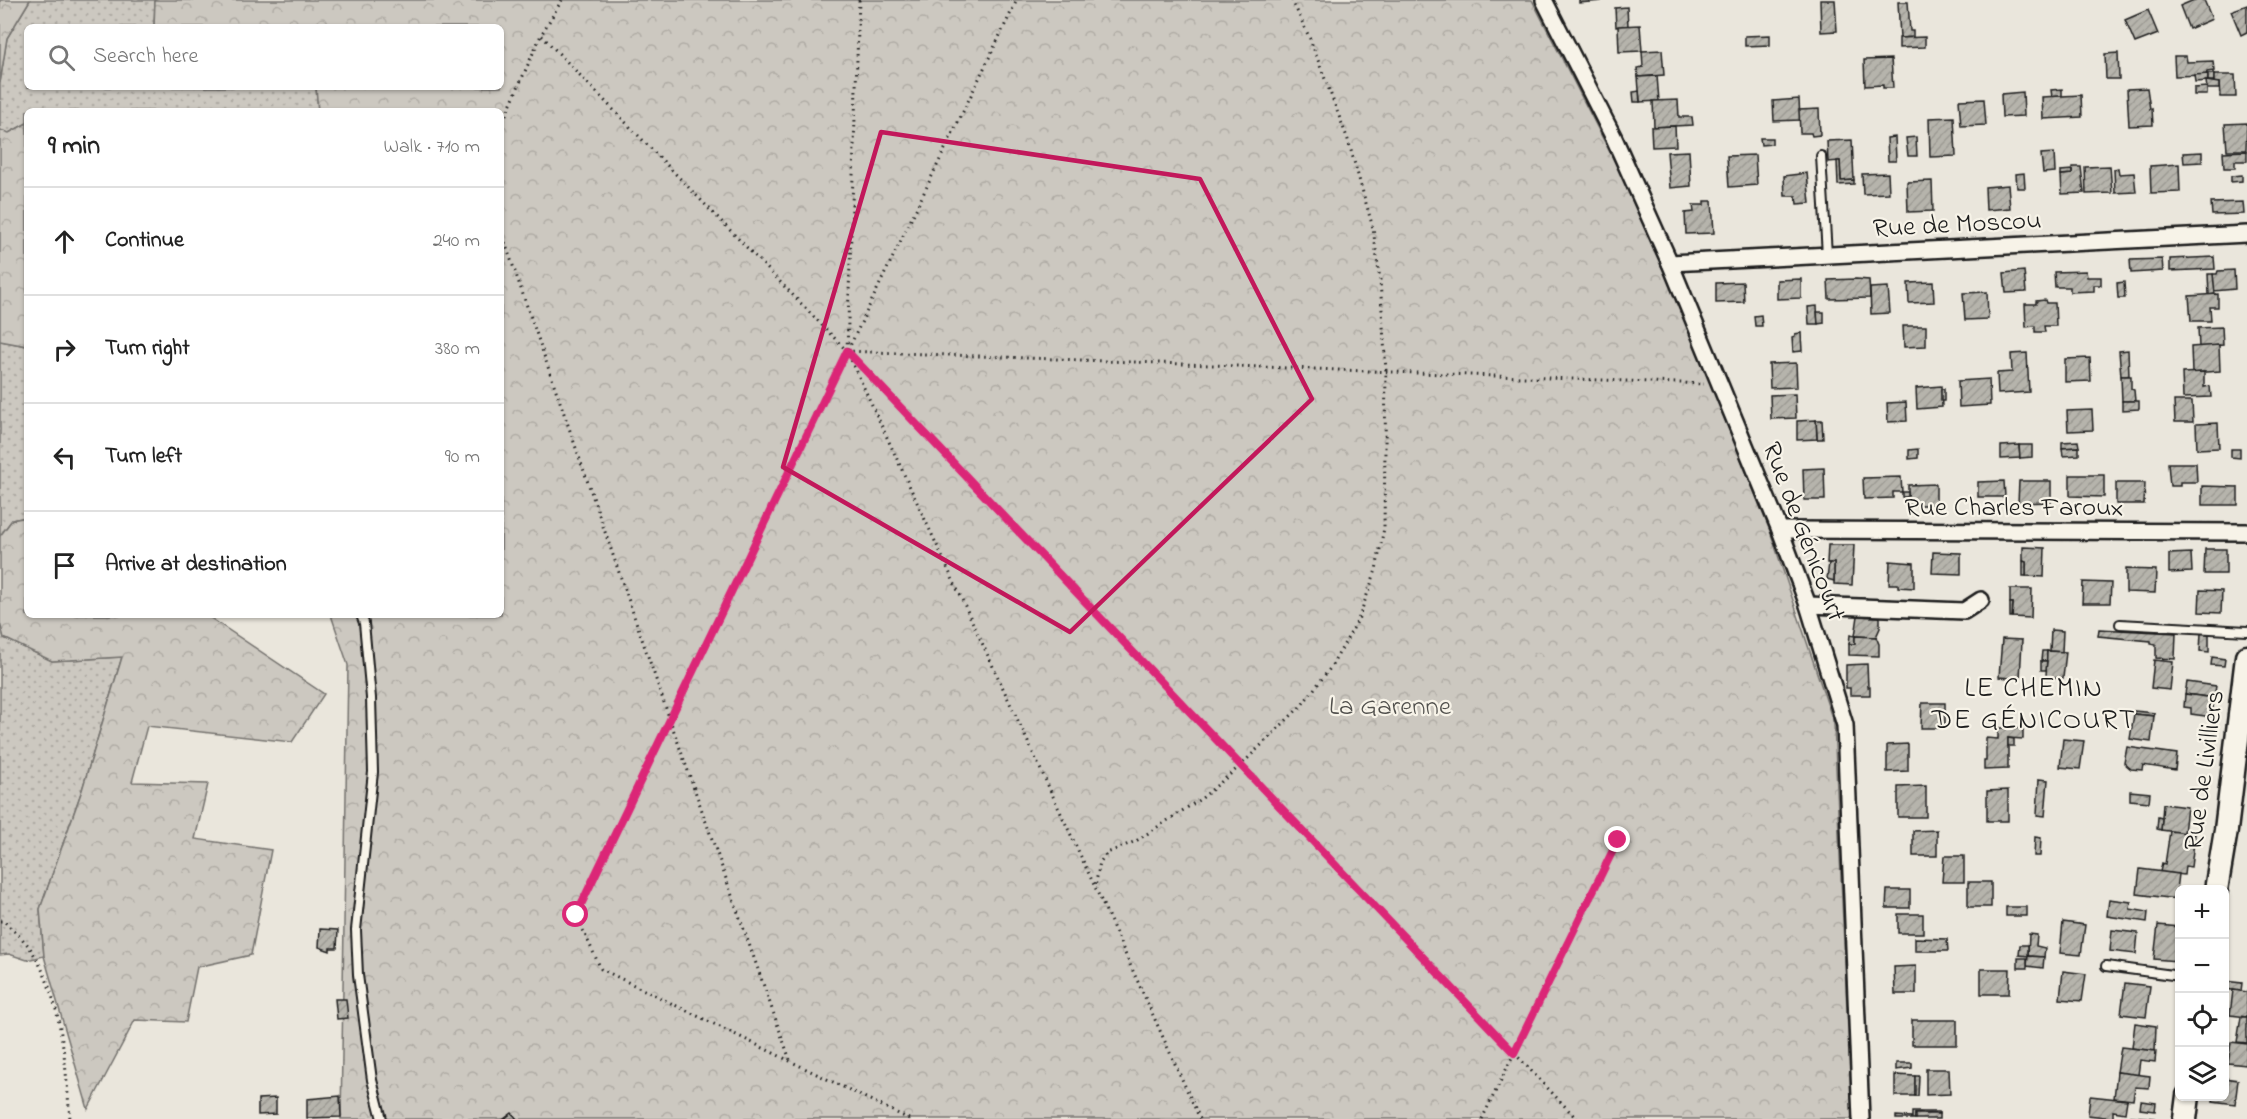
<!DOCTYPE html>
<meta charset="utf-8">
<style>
:root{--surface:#fff;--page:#f2f2f2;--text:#222;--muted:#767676;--line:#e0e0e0}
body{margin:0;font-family:"Indie Flower",sans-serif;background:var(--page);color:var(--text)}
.controls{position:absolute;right:18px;bottom:18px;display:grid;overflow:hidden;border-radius:9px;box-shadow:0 2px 4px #0004}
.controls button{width:54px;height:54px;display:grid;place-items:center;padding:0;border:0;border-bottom:2px solid var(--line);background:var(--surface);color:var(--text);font:30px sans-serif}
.stop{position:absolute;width:18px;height:18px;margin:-14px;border:4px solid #db2777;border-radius:50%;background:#fff}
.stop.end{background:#db2777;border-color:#fff;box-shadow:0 2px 6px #0008}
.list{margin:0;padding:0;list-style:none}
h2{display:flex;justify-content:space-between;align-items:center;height:78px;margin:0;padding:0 24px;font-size:26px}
h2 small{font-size:20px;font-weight:400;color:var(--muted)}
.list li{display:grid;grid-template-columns:39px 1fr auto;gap:18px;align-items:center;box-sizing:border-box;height:108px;padding:0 24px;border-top:2px solid var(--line)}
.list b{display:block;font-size:22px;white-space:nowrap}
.list em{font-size:20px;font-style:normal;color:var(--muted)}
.icon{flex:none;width:33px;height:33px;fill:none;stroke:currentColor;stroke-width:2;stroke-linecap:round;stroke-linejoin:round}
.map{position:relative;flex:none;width:2247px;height:1119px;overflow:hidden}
.search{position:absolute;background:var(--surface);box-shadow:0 2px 4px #0004;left:24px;top:24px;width:480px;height:66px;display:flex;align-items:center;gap:15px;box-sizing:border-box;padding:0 21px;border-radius:9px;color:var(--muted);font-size:22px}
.panel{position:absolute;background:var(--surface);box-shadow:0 2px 4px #0004;left:24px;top:108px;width:480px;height:510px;border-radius:9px}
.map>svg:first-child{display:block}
.grass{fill:url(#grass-dots);stroke:#74726e;stroke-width:1.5}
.forest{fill:url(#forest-crowns);stroke:#74726e;stroke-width:1.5}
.building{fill:url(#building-hatch);stroke:#1c1c1c;stroke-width:1.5}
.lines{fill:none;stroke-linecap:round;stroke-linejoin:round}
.lane-casing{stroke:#1c1c1c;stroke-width:12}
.street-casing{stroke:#1c1c1c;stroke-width:20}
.secondary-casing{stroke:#1c1c1c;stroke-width:27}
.path{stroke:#1c1c1c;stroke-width:3;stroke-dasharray:1.5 4.5;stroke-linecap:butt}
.lane{stroke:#f7f3e8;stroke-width:8}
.street{stroke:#f7f3e8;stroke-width:15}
.secondary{stroke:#f7f3e8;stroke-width:22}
.route{stroke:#db2777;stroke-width:8}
.marked{fill:none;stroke:#c2185b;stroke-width:4.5;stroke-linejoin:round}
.labels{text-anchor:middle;stroke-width:4.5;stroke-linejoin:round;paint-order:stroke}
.street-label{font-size:27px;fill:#1c1c1c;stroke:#f7f3e8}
.park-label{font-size:27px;fill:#51504d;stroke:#f7f3e8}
.neighbourhood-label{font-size:28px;letter-spacing:1.5px;fill:#1c1c1c;stroke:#f7f3e8}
</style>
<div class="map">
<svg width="2247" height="1119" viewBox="0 0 2247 1119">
<defs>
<pattern id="grass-dots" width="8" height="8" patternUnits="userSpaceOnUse" patternTransform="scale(1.5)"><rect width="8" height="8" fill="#ccc8c0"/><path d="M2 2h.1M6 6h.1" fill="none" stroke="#afaba4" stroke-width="1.8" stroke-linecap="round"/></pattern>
<pattern id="forest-crowns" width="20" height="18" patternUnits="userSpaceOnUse" patternTransform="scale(1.5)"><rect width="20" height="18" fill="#ccc8c0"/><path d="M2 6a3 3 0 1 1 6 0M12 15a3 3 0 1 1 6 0" fill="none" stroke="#afaba4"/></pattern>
<pattern id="building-hatch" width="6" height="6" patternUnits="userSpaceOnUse" patternTransform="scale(1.5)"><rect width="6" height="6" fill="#b6b4ac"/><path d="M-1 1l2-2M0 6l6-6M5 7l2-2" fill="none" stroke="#9c9a93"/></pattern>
</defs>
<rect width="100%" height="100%" fill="#eae6dc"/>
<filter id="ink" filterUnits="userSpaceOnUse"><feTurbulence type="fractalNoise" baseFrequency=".0167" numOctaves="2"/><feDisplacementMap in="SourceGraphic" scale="12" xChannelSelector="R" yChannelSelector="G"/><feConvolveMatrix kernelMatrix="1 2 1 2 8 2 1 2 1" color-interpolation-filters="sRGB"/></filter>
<g filter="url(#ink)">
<!-- grass -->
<g class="grass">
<path d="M30,0H155L154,27H27V87H316L318,111H27V123L9,133L0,130V83L7,38Z"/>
<path d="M0,341L27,346V517L12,520L0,536Z"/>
<path d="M0,623L4,638L52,661L122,657L82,790L40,909L44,956L27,960L9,954L0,955Z"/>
</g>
<!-- forest -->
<g class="forest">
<path d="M0,0H30L7,38L0,83Z"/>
<path d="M155,0H1532L1620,172L1663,265L1770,531L1834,724L1852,1119H341L348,665L331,615H501V111H318L316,87H501V27H154Z"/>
<path d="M27,123V346L0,341V130L9,133Z"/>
<path d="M27,517V615H206L324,694L292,742L147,726L132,782L208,784L195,839L271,850L251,955L197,967L186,1022L135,1020L88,1109L44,956L40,909L82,790L122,657L52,661L4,638L0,623V536L12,520Z"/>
</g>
<!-- building -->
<g class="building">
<path d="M1579,0H1601V1L1579,3Z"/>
<path d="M1820,0H1835L1837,31L1821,32Z"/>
<path d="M2194,0H2204L2212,19L2189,29L2180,6Z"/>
<path d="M1898,2H1908L1910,31H1913V37L1900,38Z"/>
<path d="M2247,5V32L2241,35L2231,11Z"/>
<path d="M1627,7L1628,26L1616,27L1615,8Z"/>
<path d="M2148,10L2158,34L2135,43L2125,20Z"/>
<path d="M1640,25L1642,51L1619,52L1618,26Z"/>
<path d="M1770,35V45L1745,46V36Z"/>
<path d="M1925,37V47L1899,48V38Z"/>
<path d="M1662,50L1664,75L1638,77L1637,68L1643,67L1642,51Z"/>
<path d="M2118,53L2119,79H2106L2105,54Z"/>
<path d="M2174,56H2186L2187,62L2213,61L2214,71L2207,72L2206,75L2175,76Z"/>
<path d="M1891,59L1893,88H1883V85L1865,86L1864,60Z"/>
<path d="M2208,74V81L2195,82L2194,75Z"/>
<rect x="2208" y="74" width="6" height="7"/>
<path d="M2214,75H2235L2236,97H2220L2219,83H2214Z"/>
<path d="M1657,76L1659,101L1640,102L1638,77Z"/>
<path d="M2206,81L2219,83V89H2207Z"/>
<path d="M2207,87V95H2194V88Z"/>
<path d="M2147,88L2150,109L2152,108L2153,125L2129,126L2127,89Z"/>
<path d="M2062,89V96L2052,97L2051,90Z"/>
<path d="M1639,91L1640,102H1634L1633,92Z"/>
<path d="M2023,92L2024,116L2002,117L2001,94Z"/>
<path d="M2081,95L2082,117L2043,119L2042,97Z"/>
<path d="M1799,99L1800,120L1774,121L1773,101Z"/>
<path d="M1984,99L1986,125L1961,126L1959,100Z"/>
<path d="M1678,100L1679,117H1692L1693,125L1654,127L1653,101Z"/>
<path d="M1819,109L1820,135L1812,136L1811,133H1800L1799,110Z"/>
<path d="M1954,117L1956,156L1930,157L1929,118Z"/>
<path d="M2247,123L2246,150H2227L2225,124Z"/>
<path d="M1675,126L1676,146L1652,147L1651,127Z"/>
<path d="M1895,137L1896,161H1888L1887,138Z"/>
<path d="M1916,137L1917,156H1908L1906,138Z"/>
<path d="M1760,138H1772V144L1761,145Z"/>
<path d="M1852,140L1854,180L1841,181L1840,161L1828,162L1827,141Z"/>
<path d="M1689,151L1691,186L1670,188L1667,152Z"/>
<path d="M2247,151V161H2235V168H2224L2223,152Z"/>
<path d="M2202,152V162L2184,163L2183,153Z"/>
<path d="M2054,153L2055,172L2043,173L2041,154Z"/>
<path d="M1755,155L1757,185L1729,187L1727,156Z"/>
<path d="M1837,161H1840L1841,181L1854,180V184L1838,185Z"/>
<path d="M2179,164L2180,192L2151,193L2150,166Z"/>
<path d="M2110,166L2112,193L2086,194L2085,167Z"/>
<path d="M2072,167H2081L2084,193L2062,194L2061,175L2072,174Z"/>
<path d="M2118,168L2119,174L2134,173L2136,192L2115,193L2114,169Z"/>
<path d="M2072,170V174L2061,175V171Z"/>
<path d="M1807,173L1810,203L1797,204L1796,196H1785L1784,176Z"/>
<path d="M1888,173L1889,193L1863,194L1862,174Z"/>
<path d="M2024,173L2025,188H2017L2016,174Z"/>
<path d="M2242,175V181L2231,182V176Z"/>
<path d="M1932,181L1933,211L1908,212L1907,182Z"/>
<path d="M2008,185L2010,208L1986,210L1985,187Z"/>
<path d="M1704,201H1712L1714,233L1686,234L1685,213L1694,212L1693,205H1704Z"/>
<path d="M2243,202L2244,214L2212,215L2211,203Z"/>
<path d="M2214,257L2215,269L2170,271V259Z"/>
<path d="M2162,259L2163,271L2131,273L2130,260Z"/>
<path d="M2234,270L2235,289L2214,291L2213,274H2217L2218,271Z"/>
<path d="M2024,271L2026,292L2006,293L2004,273Z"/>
<path d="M2086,271L2087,277H2101V285H2094V291L2070,292V287H2055L2054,272Z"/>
<path d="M2208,274H2213L2215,294L2209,295Z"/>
<path d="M1801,279V298L1777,299V280Z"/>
<path d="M1856,279L1869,280L1870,298L1829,299L1828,280Z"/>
<path d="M1743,282L1744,302L1716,303V283Z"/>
<path d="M1933,282L1934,302L1909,303L1908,283Z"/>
<path d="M2124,282L2125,298H2118L2117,283Z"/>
<path d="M1888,287L1890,313L1871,314L1870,288Z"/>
<path d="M1987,292L1988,319L1965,320L1963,293Z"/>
<path d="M2218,294V307H2210L2211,321H2191L2189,296Z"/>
<path d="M2045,300L2046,303H2055L2056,326H2044L2045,332H2035V326L2026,327L2025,304H2036V301Z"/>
<path d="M1817,306L1818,324H1809L1808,307Z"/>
<path d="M1817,312H1824V323L1818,324Z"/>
<path d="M1761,315L1762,326H1755L1754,316Z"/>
<path d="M1903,326H1926V346L1904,347Z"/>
<path d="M2222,327L2223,345L2199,347L2198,328Z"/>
<path d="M1801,333L1802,351L1793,352L1792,337L1795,336V334Z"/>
<path d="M2219,345L2220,371L2192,373L2191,347Z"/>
<path d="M2128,350L2129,376H2121L2119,351Z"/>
<path d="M2027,353L2029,392L1998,394L1997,373L2012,372L2011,354Z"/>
<path d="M2090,358L2091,381L2065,382V359Z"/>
<path d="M1796,363L1797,387L1770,388L1769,364Z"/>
<path d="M2204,372V387L2210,386L2211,397L2183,398L2182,373Z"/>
<path d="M2121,376H2131V389L2134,390L2135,401H2122Z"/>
<path d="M1989,379L1990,405L1959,407L1958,381Z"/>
<path d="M1941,386L1942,407L1917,409L1916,388Z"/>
<rect x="1941" y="389" width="3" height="12"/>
<path d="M1795,394L1796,418L1771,419L1770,395Z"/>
<path d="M2122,401H2139V409L2122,410Z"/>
<path d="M2174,401H2192L2193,422H2175Z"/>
<path d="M1906,402L1907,421L1888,422L1887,403Z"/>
<path d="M2092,410L2093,430L2068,431L2067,411Z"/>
<path d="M1816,420H1822L1823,439H1817Z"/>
<path d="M1816,420L1817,439L1797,440V421Z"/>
<path d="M2218,423L2219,448L2197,449L2196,424Z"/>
<path d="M2078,441L2079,447L2062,448V442Z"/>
<path d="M2019,445L2020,458L2001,459V446Z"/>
<path d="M2019,445H2032V457L2020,458Z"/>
<path d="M2079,447V455L2063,456L2062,448Z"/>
<path d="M1918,449V458L1909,459V450Z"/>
<path d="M2231,449H2240V458L2231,457Z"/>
<path d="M2168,463H2196L2197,482H2180V486H2170Z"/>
<path d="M1824,468L1825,500H1804L1803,469Z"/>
<path d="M2070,475H2104V497L2070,496Z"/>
<path d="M1901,477L1902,492H1893V498L1864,499L1863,478Z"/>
<path d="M2004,481L2005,497H1978V482Z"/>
<path d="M2019,481H2051V502L2018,503Z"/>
<path d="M2116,483H2145L2144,504H2116Z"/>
<path d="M1936,484V505H1908V485Z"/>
<path d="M2202,486L2238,487V505H2202Z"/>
<rect x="1902" y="492" width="6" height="5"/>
<path d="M1828,545H1854L1852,585L1834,584V563H1827Z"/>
<path d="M2023,547L2045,548L2044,577L2026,576V562L2023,561Z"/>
<path d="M2205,549H2226V574H2204Z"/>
<path d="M1933,552L1961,553V574L1932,573Z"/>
<path d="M2191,553L2192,572L2169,573V554Z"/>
<path d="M1890,561L1914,563V588L1898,587V584H1889Z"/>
<path d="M2023,561L2026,562V576H2023Z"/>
<path d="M1829,563H1834V581L1827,579Z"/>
<path d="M2126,569L2156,570L2155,593L2126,592Z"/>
<path d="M2083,582L2111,583L2110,603H2082Z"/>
<path d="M2010,589H2032L2031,618L2012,617L2013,603H2010Z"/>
<path d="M2200,590L2222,591L2221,613L2199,612Z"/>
<path d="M2010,603H2013L2012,617H2010Z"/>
<path d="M1858,616L1880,617V628L1876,637L1855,636Z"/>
<path d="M2099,629L2176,633L2175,659L2156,658V645L2151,644V641L2098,636Z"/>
<path d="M2051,630L2063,631L2062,652L2050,651Z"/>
<path d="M2201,633L2209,634V652L2200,651Z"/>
<path d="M1850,635L1855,636V644H1849Z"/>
<path d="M1855,636L1876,637L1879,644V656L1849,655V644H1855Z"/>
<path d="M2002,639L2022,640L2020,679L1999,677Z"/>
<path d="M2042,651H2047V661H2041Z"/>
<path d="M2047,651L2066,652L2063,678L2046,677Z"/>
<path d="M2212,657L2225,659L2224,666L2211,665Z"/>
<path d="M2154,660L2173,662L2170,690L2151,688Z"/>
<path d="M2041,661H2047L2046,670H2041Z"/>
<path d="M1867,664L1868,687H1870V695H1850V688H1846V665Z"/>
<path d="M2187,682L2216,686L2214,698L2185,694Z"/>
<path d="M2185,694L2214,698L2212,717L2191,714V708L2184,707Z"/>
<path d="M1922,703H1945V728H1921Z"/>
<path d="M2134,711L2155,713L2154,716L2134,714Z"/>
<path d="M2134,714L2154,716L2151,742L2130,739Z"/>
<path d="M1998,728H2023V739L2008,738V769L1984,770V761H1986V738L1998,739Z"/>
<path d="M2008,738L2014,739V746H2008Z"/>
<path d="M2063,739L2084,741L2080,769L2060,767Z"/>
<path d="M1908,744V771L1887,772V745Z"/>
<path d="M2127,747L2177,754L2175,770L2143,765L2142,770L2131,769L2124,763Z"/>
<path d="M2039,779L2048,780L2045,816L2037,815Z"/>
<path d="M1926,786V817H1898V787Z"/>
<path d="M2008,790V821H1987V791Z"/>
<path d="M2130,791L2150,793L2149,802L2130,800Z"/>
<path d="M2163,804L2187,807L2184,833L2161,830Z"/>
<path d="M2158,817L2162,818L2161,830L2157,829Z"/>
<path d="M1937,830V856H1913V831Z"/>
<path d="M2170,831L2195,834L2191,867L2185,866L2184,875L2160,872L2162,863L2165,864Z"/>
<path d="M2035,837L2041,838L2040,856H2034Z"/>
<path d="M1944,856H1964V882H1942Z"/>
<path d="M2140,869L2179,874L2176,899L2137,894Z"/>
<rect x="1968" y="882" width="23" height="25"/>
<path d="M1887,890H1910V908H1886Z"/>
<path d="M2109,899L2131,902L2130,909L2148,912L2147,922L2107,916Z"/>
<rect x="2006" y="907" width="21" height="9"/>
<rect x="1898" y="914" width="25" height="19"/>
<path d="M2063,922L2085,925L2081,955L2060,953Z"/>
<path d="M2158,925L2180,927L2177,961L2154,959Z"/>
<path d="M320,929L338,930L337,948H330V951L319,947Z"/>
<path d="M2112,930L2138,933L2136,954L2110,951Z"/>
<path d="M2029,934L2037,935L2036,946L2045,948L2044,957L2028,956Z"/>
<path d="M1915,938L1947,939L1948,951H1915Z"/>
<path d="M2020,945H2028V956L2019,955Z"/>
<path d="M2028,956L2044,957L2043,968L2027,966Z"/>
<rect x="2018" y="958" width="9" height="10"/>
<path d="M1916,966V994H1895L1894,967Z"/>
<path d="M1981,969H2010L2009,994H1981Z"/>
<path d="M2063,971L2086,974L2082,1001L2060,999Z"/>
<path d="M2224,981L2242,983L2241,991L2224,989Z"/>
<path d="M2125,983L2150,986L2146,1017L2121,1014Z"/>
<path d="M2233,990L2247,992V1017L2230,1015Z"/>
<path d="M335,999H346L348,1018L337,1019Z"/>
<path d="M2241,1017H2247V1043L2237,1042Z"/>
<rect x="1912" y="1020" width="45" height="25"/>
<path d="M2135,1023L2156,1026L2155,1051L2132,1048Z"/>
<path d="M2231,1042L2247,1044L2246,1065L2228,1063Z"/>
<path d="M2121,1047L2156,1051L2155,1062L2140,1060L2138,1075L2117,1072Z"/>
<path d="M1896,1063H1912V1068L1896,1070Z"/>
<path d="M1926,1069H1949L1950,1094L1926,1095Z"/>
<path d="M2117,1072L2150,1076L2149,1088L2135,1087L2133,1100L2114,1098Z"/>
<path d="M1895,1075L1915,1076V1096H1895Z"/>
<path d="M1915,1076H1919L1918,1096H1915Z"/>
<path d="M2224,1078L2238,1080L2235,1104L2213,1101L2214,1096H2224Z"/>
<path d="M340,1096L341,1117L307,1118V1099Z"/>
<path d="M2090,1096L2127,1100L2125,1113L2113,1111V1118L2088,1115Z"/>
<path d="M276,1098V1114L258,1115V1099Z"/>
<path d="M2141,1101L2156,1103L2155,1111L2140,1109Z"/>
<path d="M1912,1112H1939V1114H1915V1119H1912Z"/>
<path d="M512,1113L517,1119H504Z"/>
<rect x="1915" y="1114" width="24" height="5"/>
<path d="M1896,1116L1911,1117V1119H1896Z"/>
<path d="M2131,1116L2154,1118V1119H2131Z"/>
</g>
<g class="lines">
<!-- lane casing -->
<g class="lane-casing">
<g id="lane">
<path d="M1821,156L1827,255"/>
<path d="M361,615L364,623L371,698L373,772L356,930L358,975L372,1080L382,1119"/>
<path d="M2120,624L2247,631"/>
<path d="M2106,966L2180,976"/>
</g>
</g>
<!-- street casing -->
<g class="street-casing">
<g id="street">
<path d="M1544,0L1614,138L1670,263L1780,530L1808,605L1845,725L1861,1119"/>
<path d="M1670,263L2247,234"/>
<path d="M1780,530L2247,532"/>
<path d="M1808,605L1964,611L1981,600"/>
</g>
</g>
<!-- secondary casing -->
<g class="secondary-casing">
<g id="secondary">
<path d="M2216,890L2226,830L2247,657"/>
<path d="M2185,1119L2188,1096"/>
</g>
</g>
<!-- path -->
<g class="path">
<path d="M562,0L541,35L847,351L1704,384"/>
<path d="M859,0L847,351L1577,1119"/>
<path d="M501,126L541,35"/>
<path d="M501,231L670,720L790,1060"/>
<path d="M848,350L1017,0"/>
<path d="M0,921H4C12,930 23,938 30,948C63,998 65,1062 70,1119"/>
<path d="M909,1119L601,969L576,915L847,351L1095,887"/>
<path d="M1200,1119L1095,887L1100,862L1107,853L1136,841L1202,798L1240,766L1302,705L1331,667L1358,620L1376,570L1384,528L1386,371L1380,280L1373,228L1348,140L1310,39L1292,0"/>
<path d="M1482,1119L1618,840"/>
</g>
<!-- lane -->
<use href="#lane" class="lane"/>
<!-- street -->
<use href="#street" class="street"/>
<!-- secondary -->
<use href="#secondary" class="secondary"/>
</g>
</g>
<g class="lines" filter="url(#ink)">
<!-- route -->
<path class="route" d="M576,915L847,351L1514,1053L1618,840"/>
</g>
<!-- marked area -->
<path class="marked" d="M881,132L1200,179L1312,399L1070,632L783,467Z"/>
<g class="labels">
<!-- street labels -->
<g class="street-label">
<text transform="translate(1957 223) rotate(-3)" y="9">Rue de Moscou</text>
<text x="2014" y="515">Rue Charles Faroux</text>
<text transform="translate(1805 531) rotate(69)" y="9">Rue de Génicourt</text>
<text transform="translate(2203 770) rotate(-82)" y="9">Rue de Livilliers</text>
</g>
<!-- park labels -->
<g class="park-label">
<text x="1390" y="714">La Garenne</text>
</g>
<!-- neighbourhood labels -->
<g class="neighbourhood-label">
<text x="2034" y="696">LE CHEMIN<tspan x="2034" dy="32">DE GÉNICOURT</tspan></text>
</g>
</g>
</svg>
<div class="controls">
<button>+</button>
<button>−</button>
<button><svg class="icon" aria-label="locate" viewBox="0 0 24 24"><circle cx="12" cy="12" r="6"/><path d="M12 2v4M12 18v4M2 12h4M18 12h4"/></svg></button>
<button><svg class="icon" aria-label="layers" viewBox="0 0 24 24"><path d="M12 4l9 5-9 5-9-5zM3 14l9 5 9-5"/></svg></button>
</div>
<div class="stop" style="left:576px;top:915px"></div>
<div class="stop end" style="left:1618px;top:840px"></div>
<div class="search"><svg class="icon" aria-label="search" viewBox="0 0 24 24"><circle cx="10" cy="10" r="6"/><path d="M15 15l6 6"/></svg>Search here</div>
<section class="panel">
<h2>9 min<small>Walk · 710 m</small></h2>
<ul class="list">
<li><svg class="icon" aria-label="ahead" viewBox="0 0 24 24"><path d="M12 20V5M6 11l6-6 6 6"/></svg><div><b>Continue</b></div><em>240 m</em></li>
<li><svg class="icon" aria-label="right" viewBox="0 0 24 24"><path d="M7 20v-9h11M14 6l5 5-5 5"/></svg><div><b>Turn right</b></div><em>380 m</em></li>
<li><svg class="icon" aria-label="left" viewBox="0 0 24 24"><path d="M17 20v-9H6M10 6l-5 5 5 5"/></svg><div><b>Turn left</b></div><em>90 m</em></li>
<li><svg class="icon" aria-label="arrive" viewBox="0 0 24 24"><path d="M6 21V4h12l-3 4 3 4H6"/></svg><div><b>Arrive at destination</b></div></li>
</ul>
</section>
</div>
